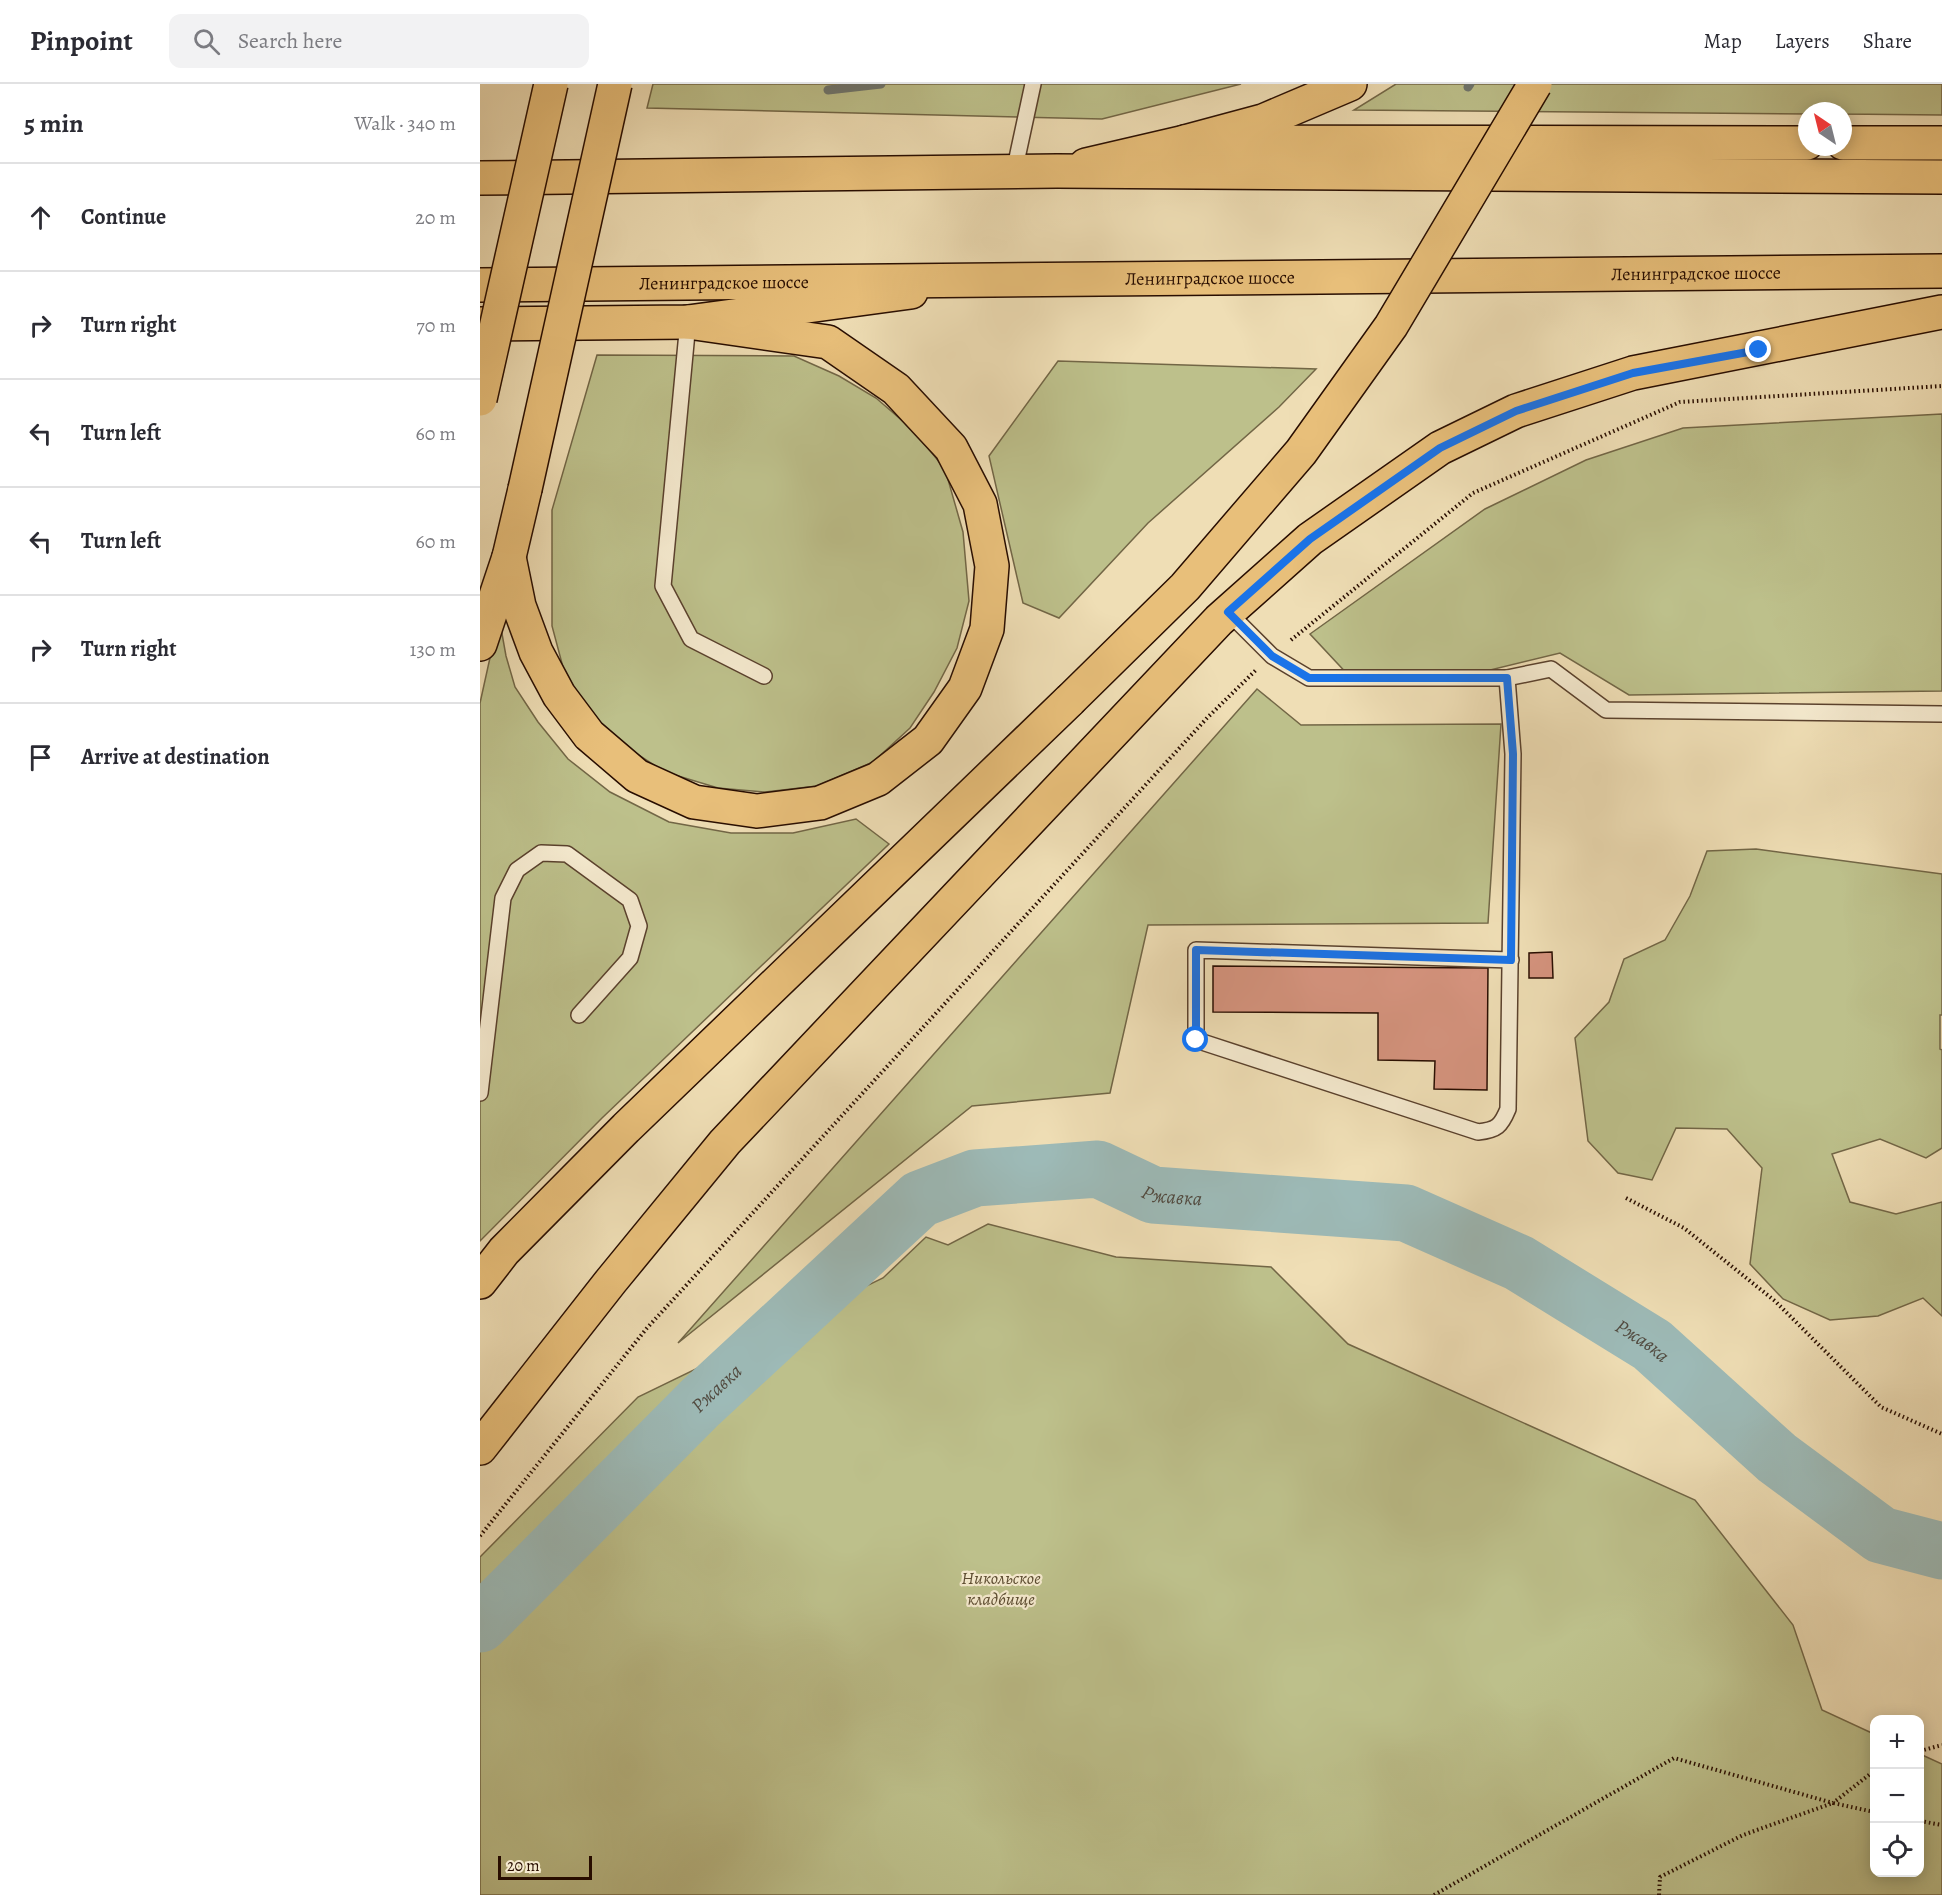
<!DOCTYPE html>
<meta charset="utf-8">
<style>
:root{--surface:#fff;--page:#f2f2f3;--text:#2b2b33;--muted:#7c7c81;--line:#e1e1e2}
body{margin:0;font-family:Alegreya,serif;background:var(--page);color:var(--text)}
.controls{position:absolute;right:18px;bottom:18px;display:grid;overflow:hidden;border-radius:12px;box-shadow:0 3px 15px #0003}
.controls button{width:54px;height:54px;display:grid;place-items:center;padding:0;border:0;border-bottom:2px solid var(--line);background:var(--surface);color:var(--text);font:30px sans-serif}
.compass{position:absolute;left:1318px;top:18px;width:54px;height:54px;border-radius:50%;background:var(--surface);box-shadow:0 3px 15px #0003;rotate:325deg}
.scale{position:absolute;left:18px;bottom:15px;width:94px;box-sizing:border-box;padding-left:6px;border:3px solid #280d00;border-top:0;font-size:16px;line-height:21px;white-space:nowrap;color:#280d00;-webkit-text-stroke:4px #f5eacf;paint-order:stroke}
.stop{position:absolute;width:18px;height:18px;margin:-14px;border:4px solid #1a73e8;border-radius:50%;background:#fff}
.stop.end{background:#1a73e8;border-color:#fff;box-shadow:0 2px 6px #0008}
.list{margin:0;padding:0;list-style:none}
h2{display:flex;justify-content:space-between;align-items:center;height:78px;margin:0;padding:0 24px;font-size:26px}
h2 small{font-size:20px;font-weight:400;color:var(--muted)}
.list li{display:grid;grid-template-columns:39px 1fr auto;gap:18px;align-items:center;box-sizing:border-box;height:108px;padding:0 24px;border-top:2px solid var(--line)}
.list b{display:block;font-size:22px;white-space:nowrap}
.list em{font-size:20px;font-style:normal;color:var(--muted)}
.icon{flex:none;width:33px;height:33px;fill:none;stroke:currentColor;stroke-width:2;stroke-linecap:round;stroke-linejoin:round}
.map{position:relative;flex:none;width:1462px;height:1811px;overflow:hidden}
header{display:flex;align-items:center;gap:36px;box-sizing:border-box;height:84px;padding:0 30px;background:var(--surface);border-bottom:2px solid var(--line)}
header strong{font-size:28px}
nav{display:flex;gap:33px;margin-inline-start:auto;font-size:21px}
.search{width:420px;height:54px;background:var(--page);display:flex;align-items:center;gap:15px;box-sizing:border-box;padding:0 21px;border-radius:12px;color:var(--muted);font-size:22px}
main{display:flex}
aside{flex:1;background:var(--surface)}
.map>svg:first-child{display:block}
.green{fill:#bdc08b;stroke:#726646;stroke-width:1.5}
.lines{fill:none;stroke-linecap:round;stroke-linejoin:round}
.stream{stroke:#6e756e;stroke-width:9}
.river{stroke:#9dbab7;stroke-width:57}
.building{fill:#d6947f;stroke:#280d00;stroke-width:1.5}
.lane-casing{stroke:#5a412d;stroke-width:18}
.primary-casing{stroke:#280d00;stroke-width:36}
.highway-casing{stroke:#280d00;stroke-width:36}
.path{stroke:#280d00;stroke-width:4;stroke-dasharray:1.5 3;stroke-linecap:butt}
.lane{stroke:#f5eacf;stroke-width:15}
.primary{stroke:#e8bf7a;stroke-width:33}
.highway{stroke:#e8bf7a;stroke-width:33}
.primary-bridge-casing{stroke:#280d00;stroke-width:36;stroke-linecap:butt}
.primary-bridge{stroke:#e8bf7a;stroke-width:33}
.route{stroke:#1a73e8;stroke-width:8}
.labels{text-anchor:middle;stroke-width:4.5;stroke-linejoin:round;paint-order:stroke}
.street-label{font-size:18px;fill:#280d00;stroke:#f5eacf}
.park-label{font-size:18px;font-style:italic;fill:#5c4c31;stroke:#f5eacf}
.water-label{font-size:20px;font-style:italic;fill:#514a40;stroke:#f5eacf}
</style>
<header>
<strong>Pinpoint</strong>
<div class="search"><svg class="icon" aria-label="search" viewBox="0 0 24 24"><circle cx="10" cy="10" r="6"/><path d="M15 15l6 6"/></svg>Search here</div>
<nav><a>Map</a><a>Layers</a><a>Share</a></nav>
</header>
<main>
<aside>
<h2>5 min<small>Walk · 340 m</small></h2>
<ul class="list">
<li><svg class="icon" aria-label="ahead" viewBox="0 0 24 24"><path d="M12 20V5M6 11l6-6 6 6"/></svg><div><b>Continue</b></div><em>20 m</em></li>
<li><svg class="icon" aria-label="right" viewBox="0 0 24 24"><path d="M7 20v-9h11M14 6l5 5-5 5"/></svg><div><b>Turn right</b></div><em>70 m</em></li>
<li><svg class="icon" aria-label="left" viewBox="0 0 24 24"><path d="M17 20v-9H6M10 6l-5 5 5 5"/></svg><div><b>Turn left</b></div><em>60 m</em></li>
<li><svg class="icon" aria-label="left" viewBox="0 0 24 24"><path d="M17 20v-9H6M10 6l-5 5 5 5"/></svg><div><b>Turn left</b></div><em>60 m</em></li>
<li><svg class="icon" aria-label="right" viewBox="0 0 24 24"><path d="M7 20v-9h11M14 6l5 5-5 5"/></svg><div><b>Turn right</b></div><em>130 m</em></li>
<li><svg class="icon" aria-label="arrive" viewBox="0 0 24 24"><path d="M6 21V4h12l-3 4 3 4H6"/></svg><div><b>Arrive at destination</b></div></li>
</ul>
</aside>
<div class="map">
<svg width="1462" height="1811" viewBox="0 0 1462 1811">
<rect width="100%" height="100%" fill="#efdeb5"/>
<filter id="stains"><feTurbulence type="fractalNoise" baseFrequency=".00333" numOctaves="4"/><feColorMatrix values="0 0 0 0 .2 0 0 0 0 .09 0 0 0 0 .02 0 0 0 .5 -.17"/></filter>
<radialGradient id="worn" r=".72"><stop offset=".6" stop-color="#630" stop-opacity="0"/><stop offset="1" stop-color="#630" stop-opacity=".3"/></radialGradient>
<!-- green -->
<g class="green">
<path d="M173,0H761L622,35L167,24Z"/>
<path d="M916,0H1462V31L1363,30V27H1327V30L874,26Z"/>
<path d="M117,271L314,272L359,292L396,314L433,346L465,385L483,448L489,517L477,564L454,608L430,644L393,678L337,702L285,708L238,704L185,688L143,661L108,626L84,587L72,542V426Z"/>
<path d="M578,277L836,285L799,323L668,439L579,534L543,519L509,372Z"/>
<path d="M1462,330V607L1149,611L1080,569L957,599L872,595L830,550L1005,425L1106,376L1203,344Z"/>
<path d="M19,533L26,572L35,603L58,638L88,675L130,708L189,738L251,749H313L376,735L409,760L122,1034L0,1157V619Z"/>
<path d="M777,605L821,641L1021,640L1008,839L668,841L630,1009L492,1022L198,1259Z"/>
<path d="M1276,765L1462,790V931H1460V965L1462,966V1064L1446,1074L1400,1055L1352,1070L1370,1118L1416,1130L1462,1118V1232L1443,1214L1398,1232L1350,1236L1303,1215L1270,1180L1282,1084L1247,1045L1196,1044L1172,1096L1138,1089L1108,1057L1095,954L1129,918L1144,875L1185,856L1210,812L1227,767Z"/>
<path d="M508,1140L636,1173L791,1183L868,1260L1215,1416L1313,1541L1342,1626L1394,1650V1788H1440V1670L1462,1680V1811H0V1473L158,1313L403,1194L446,1153L468,1161Z"/>
</g>
<g class="lines">
<!-- stream -->
<g class="stream">
<path d="M988,3L990,0"/>
<path d="M348,6L401,0"/>
</g>
<!-- river -->
<path class="river" id="s1" d="M0,1540L220,1319L440,1115L495,1094L618,1085L673,1111L926,1129L1039,1179L1172,1261L1297,1374L1401,1451L1462,1467"/>
</g>
<!-- building -->
<g class="building">
<path d="M1072,868L1073,894H1049V869Z"/>
<path d="M733,882L1008,884L1007,1006L954,1005L955,977L898,976V929L733,928Z"/>
</g>
<g class="lines">
<!-- lane casing -->
<g class="lane-casing">
<g id="lane">
<path d="M534,88L553,0"/>
<path d="M208,238L183,502L211,555L284,592"/>
<path d="M748,528L792,572L829,594H1027L1033,670L1028,1025C1021,1042 1017,1046 998,1048L716,956V866L1031,876"/>
<path d="M1027,594L1071,585L1126,626L1462,630"/>
<path d="M0,1009L23,814L37,786L61,769L87,770L150,816L159,842L150,874L99,931"/>
</g>
</g>
<!-- primary casing -->
<g class="primary-casing">
<g id="primary">
<path d="M705,58L1327,59"/>
<path d="M1363,59H1462"/>
<path d="M606,81L705,58L783,37L870,0"/>
<path d="M0,240L208,238L431,208"/>
<path d="M29,473L39,522L56,568L79,611L109,651L157,692L214,718L277,727L340,719L398,695L448,656L485,604L507,545L512,482L500,420L471,364L416,305L348,258L208,238"/>
<path d="M0,560L29,473L45,405"/>
<path d="M0,1198L24,1167L146,1044L590,616"/>
<path d="M0,1364L131,1197L245,1058L739,536L830,455L960,364L1036,327L1153,289L1462,228"/>
</g>
</g>
<!-- highway casing -->
<g class="highway-casing">
<g id="highway">
<path d="M0,94L577,87L1462,93"/>
<path id="s2" d="M0,201L1462,187"/>
</g>
</g>
<!-- path -->
<g class="path">
<path d="M811,556L993,409L1200,318L1462,302"/>
<path d="M1146,1114L1204,1144L1295,1217L1401,1323L1462,1350"/>
<path d="M0,1452L167,1244L727,634L776,586"/>
<path d="M1440,1667L1462,1661"/>
<path d="M1440,1737L1462,1741"/>
<path d="M954,1811L1194,1674L1353,1719L1394,1687"/>
<path d="M1179,1811L1180,1793L1263,1751L1353,1719L1394,1728"/>
</g>
<!-- lane -->
<use href="#lane" class="lane"/>
<!-- primary -->
<use href="#primary" class="primary"/>
<!-- highway -->
<use href="#highway" class="highway"/>
<!-- primary-bridge casing -->
<g class="primary-bridge-casing">
<g id="primary-bridge">
<path d="M0,315L71,0"/>
<path d="M45,405L135,0"/>
<path d="M590,616L705,503L821,368L911,242L1055,0"/>
</g>
</g>
<!-- primary-bridge -->
<use href="#primary-bridge" class="primary-bridge"/>
</g>
<g class="lines">
<!-- route -->
<path class="route" d="M716,956V866L1031,876L1033,670L1027,594H829L792,572L748,528L830,455L960,364L1036,327L1153,289L1279,266"/>
</g>
<g class="labels">
<!-- street labels -->
<g class="street-label">
<text dy="6" stroke="none"><textPath href="#s2" startOffset="1216">Ленинградское шоссе</textPath></text>
<text dy="6" stroke="none"><textPath href="#s2" startOffset="730">Ленинградское шоссе</textPath></text>
<text dy="6" stroke="none"><textPath href="#s2" startOffset="244">Ленинградское шоссе</textPath></text>
</g>
<!-- park labels -->
<g class="park-label">
<text x="521" y="1500">Никольское<tspan x="521" dy="21">кладбище</tspan></text>
</g>
<!-- water labels -->
<g class="water-label">
<text dy="7" stroke="none"><textPath href="#s1" startOffset="874">Ржавка</textPath></text>
<text dy="7" stroke="none"><textPath href="#s1" startOffset="1378">Ржавка</textPath></text>
<text dy="7" stroke="none"><textPath href="#s1" startOffset="334">Ржавка</textPath></text>
</g>
</g>
<rect width="100%" height="100%" filter="url(#stains)"/>
<rect width="100%" height="100%" fill="url(#worn)"/>
</svg>
<div class="controls">
<button>+</button>
<button>−</button>
<button><svg class="icon" aria-label="locate" viewBox="0 0 24 24"><circle cx="12" cy="12" r="6"/><path d="M12 2v4M12 18v4M2 12h4M18 12h4"/></svg></button>
</div>
<svg class="compass" viewBox="-18 -18 36 36"><path d="M0-13l5 13h-10z" fill="#e53935"/><path d="M0 13l5-13h-10z" fill="#7c7c81"/></svg>
<div class="scale">20 m</div>
<div class="stop" style="left:716px;top:956px"></div>
<div class="stop end" style="left:1279px;top:266px"></div>
</div>
</main>
